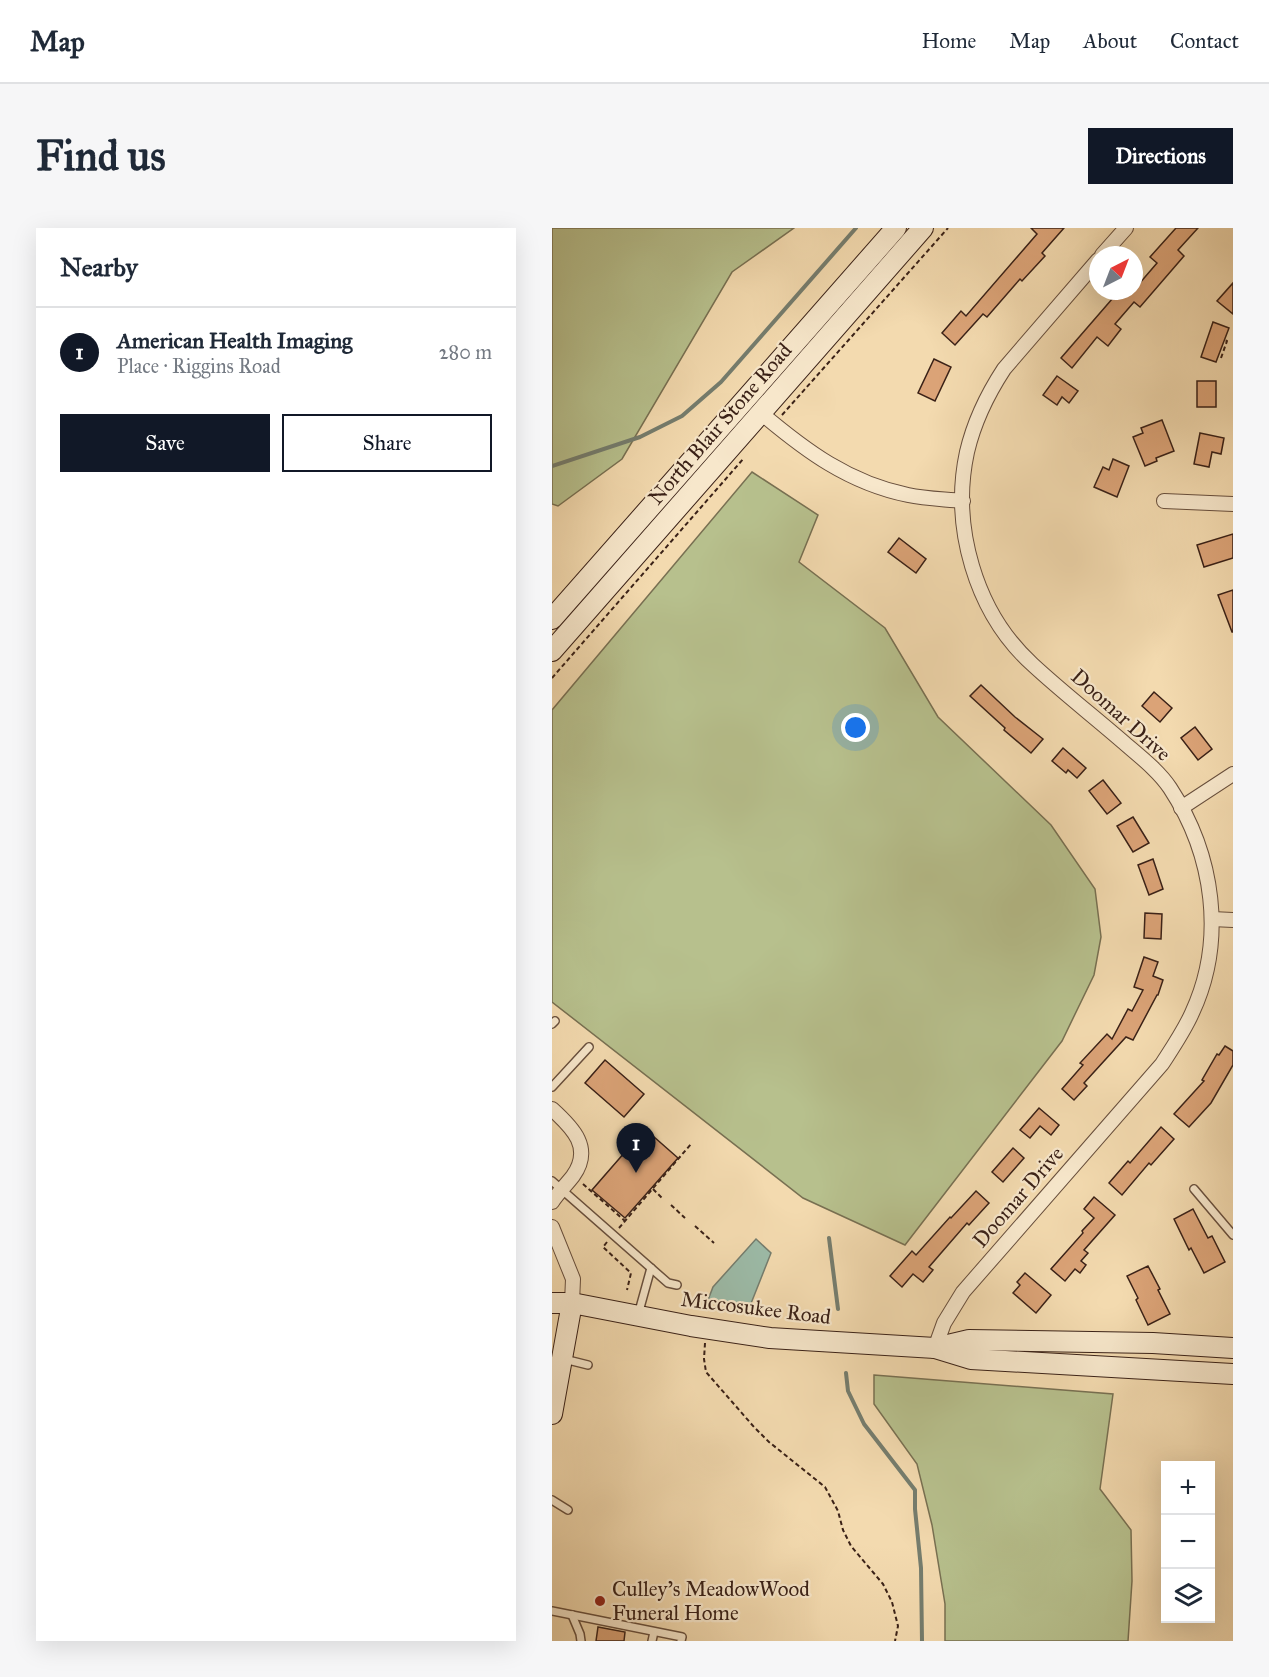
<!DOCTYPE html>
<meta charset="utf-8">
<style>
:root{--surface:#fff;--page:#f6f6f7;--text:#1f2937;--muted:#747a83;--line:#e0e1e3;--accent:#111827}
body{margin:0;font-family:"IM FELL Great Primer",serif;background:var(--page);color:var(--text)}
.controls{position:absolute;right:18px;bottom:18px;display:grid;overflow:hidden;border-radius:0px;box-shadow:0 6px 24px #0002}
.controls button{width:54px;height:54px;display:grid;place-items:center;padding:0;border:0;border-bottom:2px solid var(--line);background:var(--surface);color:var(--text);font:30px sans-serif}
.compass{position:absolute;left:537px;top:18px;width:54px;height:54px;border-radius:50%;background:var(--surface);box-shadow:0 6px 24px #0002;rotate:42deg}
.you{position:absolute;left:304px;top:500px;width:21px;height:21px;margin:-15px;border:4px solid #fff;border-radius:50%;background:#1a73e8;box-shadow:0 0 0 9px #1a73e833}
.badge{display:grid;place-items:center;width:39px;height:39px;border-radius:50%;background:var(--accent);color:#fff;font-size:20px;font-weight:700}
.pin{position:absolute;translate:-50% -50px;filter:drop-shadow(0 2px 3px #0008)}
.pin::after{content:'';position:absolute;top:32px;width:21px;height:18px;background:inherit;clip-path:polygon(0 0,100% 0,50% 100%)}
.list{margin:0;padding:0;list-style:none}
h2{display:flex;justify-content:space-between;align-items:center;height:78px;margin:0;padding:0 24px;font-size:26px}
h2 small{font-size:20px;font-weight:400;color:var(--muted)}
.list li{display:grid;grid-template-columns:39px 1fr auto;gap:18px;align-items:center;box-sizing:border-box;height:90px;padding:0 24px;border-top:2px solid var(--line)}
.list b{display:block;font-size:22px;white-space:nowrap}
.list p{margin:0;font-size:20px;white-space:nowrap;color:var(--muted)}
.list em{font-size:20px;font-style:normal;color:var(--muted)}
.actions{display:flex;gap:12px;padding:18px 24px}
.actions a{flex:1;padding:14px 0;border:2px solid var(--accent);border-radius:0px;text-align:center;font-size:21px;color:var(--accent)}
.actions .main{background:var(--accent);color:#fff}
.icon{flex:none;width:33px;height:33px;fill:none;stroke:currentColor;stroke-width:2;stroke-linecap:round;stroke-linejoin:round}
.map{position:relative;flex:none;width:681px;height:1413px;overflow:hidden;border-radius:0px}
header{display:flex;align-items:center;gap:36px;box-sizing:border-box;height:84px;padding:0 30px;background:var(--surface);border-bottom:2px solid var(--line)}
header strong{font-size:28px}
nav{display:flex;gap:33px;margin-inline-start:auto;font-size:21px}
.intro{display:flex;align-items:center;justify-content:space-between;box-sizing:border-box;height:144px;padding:0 36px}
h1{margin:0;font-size:42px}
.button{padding:15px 27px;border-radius:0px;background:var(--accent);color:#fff;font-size:21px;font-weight:700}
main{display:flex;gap:36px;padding:0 36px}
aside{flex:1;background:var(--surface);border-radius:0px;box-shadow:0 6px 24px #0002}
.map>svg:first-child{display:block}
.green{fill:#b7c08d;stroke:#787052;stroke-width:1.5}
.water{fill:#9cbba8;stroke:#757d6e;stroke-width:1.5}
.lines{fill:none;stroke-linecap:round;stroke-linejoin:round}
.stream{stroke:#757d6e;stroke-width:4}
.building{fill:#dba377;stroke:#3a2117;stroke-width:1.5}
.lane-casing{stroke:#684f3d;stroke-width:10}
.street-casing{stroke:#684f3d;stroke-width:16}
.secondary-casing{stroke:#3a2117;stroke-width:22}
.path{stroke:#3a2117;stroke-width:2;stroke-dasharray:4.5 3;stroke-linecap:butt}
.lane{stroke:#f7e7cb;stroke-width:7}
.street{stroke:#f7e7cb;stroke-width:14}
.secondary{stroke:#f7e7cb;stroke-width:20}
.poi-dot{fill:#8f2418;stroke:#f7e7cb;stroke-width:2}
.labels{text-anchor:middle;stroke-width:4.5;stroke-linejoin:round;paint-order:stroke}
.street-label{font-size:21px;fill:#3a2117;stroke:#f7e7cb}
.poi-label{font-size:21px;fill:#3a2117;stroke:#f7e7cb;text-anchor:start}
</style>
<header>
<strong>Map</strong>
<nav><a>Home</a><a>Map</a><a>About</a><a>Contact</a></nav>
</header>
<div class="intro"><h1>Find us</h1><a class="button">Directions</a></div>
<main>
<aside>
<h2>Nearby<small></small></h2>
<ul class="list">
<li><span class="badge">1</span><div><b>American Health Imaging</b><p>Place · Riggins Road</p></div><em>280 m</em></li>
</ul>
<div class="actions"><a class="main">Save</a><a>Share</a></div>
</aside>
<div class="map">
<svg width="681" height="1413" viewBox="0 0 681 1413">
<rect width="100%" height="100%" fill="#f3daaf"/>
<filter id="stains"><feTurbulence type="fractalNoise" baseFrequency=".00333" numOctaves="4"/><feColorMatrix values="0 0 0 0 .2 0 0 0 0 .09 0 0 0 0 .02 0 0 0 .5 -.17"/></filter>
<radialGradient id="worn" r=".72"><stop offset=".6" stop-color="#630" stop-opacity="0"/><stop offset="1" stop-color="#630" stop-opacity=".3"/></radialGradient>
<!-- green -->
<g class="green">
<path d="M0,0H242L180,44L70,231L6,278L0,276Z"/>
<path d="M200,244L266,287L247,334L333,400L386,489L499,597L543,661L549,709L542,747L510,813L353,1017L251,970L0,774V482Z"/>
<path d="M322,1147L561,1166L548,1261L579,1302L580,1353L576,1413H393V1376L380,1297L365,1236L322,1176Z"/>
</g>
<!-- water -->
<path class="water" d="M204,1011L219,1025L198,1078L156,1072L161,1059Z"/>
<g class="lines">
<!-- stream -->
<g class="stream">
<path d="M0,238L88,209L130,188L169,154L304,0"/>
<path d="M277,1010L286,1081"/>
<path d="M294,1145L296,1163L312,1196L363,1262V1281L369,1340L370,1413"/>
</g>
</g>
<!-- building -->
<g class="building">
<path d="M479,0H512L490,25L493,28L470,53L468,51L435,89L431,86L403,117L390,105L409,83L414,88L485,6Z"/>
<path d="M624,0H646L626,22L632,28L588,79L582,74L563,96L569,101L556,118L545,109L520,140L509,130L567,63H582V52L587,56L605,35L598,29Z"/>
<path d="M681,55V86L665,73Z"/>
<path d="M661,94L677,100L664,134L649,129Z"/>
<path d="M382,131L399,139L383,173L366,165Z"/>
<path d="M505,148L526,163L517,175L510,169L505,177L491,167Z"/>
<rect x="645" y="153" width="19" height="26"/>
<path d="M610,192L622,223L604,230L605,233L593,238L581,209L591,205L589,200Z"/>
<path d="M648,205L672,210L669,226L660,224L657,239L642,236Z"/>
<path d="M561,231L577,238L565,269L542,259L551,239L557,242Z"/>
<path d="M681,306V330L652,339L645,317Z"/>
<path d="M347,310L374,331L364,345L336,324Z"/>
<path d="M681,362V404H680L666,367Z"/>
<path d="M429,457L463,489L491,511L479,525L452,502L453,500L418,468Z"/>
<path d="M602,464L620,480L608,494L590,478Z"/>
<path d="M643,499L660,521L646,532L629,510Z"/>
<path d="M511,520L534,540L525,550L516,542L514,545L500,533Z"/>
<path d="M551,552L569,575L555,586L537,563Z"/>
<path d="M581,589L597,615L581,624L565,598Z"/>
<path d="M601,631L611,661L597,667L586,637Z"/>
<path d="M593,685L610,686L609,711L592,710Z"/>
<path d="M592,729L606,734L601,748L611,752L606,767H605L581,812L574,809L532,855L535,858L522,872L510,861L531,837L528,835L555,806L560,811L576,781L580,783L591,762L582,759Z"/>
<path d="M673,818L681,823V837L659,875L637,899L622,886L652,853L650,852L665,826L667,827Z"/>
<path d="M53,832L92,866L72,889L33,855Z"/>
<path d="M487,880L507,897L499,907L488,898L478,910L468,902Z"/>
<path d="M609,899L622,911L599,937L597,935L570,967L557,955L576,933L578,935Z"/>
<path d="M93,901L126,930L73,990L40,962Z"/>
<path d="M461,920L472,930L451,954L440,944Z"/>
<path d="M424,963L437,975L417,997L415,995L377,1039L381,1042L371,1054L361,1046L350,1059L338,1048L360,1023L364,1027L398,989L399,990Z"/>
<path d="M542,969L563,987L532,1022L536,1025L529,1033L534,1037L528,1045L523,1041L513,1053L499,1041L531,1005L530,1003L542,990L532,981Z"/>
<path d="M641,981L656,1010L660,1008L673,1034L652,1045L639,1020L637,1022L622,991Z"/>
<path d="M596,1038L608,1061L606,1062L618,1086L596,1097L584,1072L586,1070L575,1048Z"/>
<path d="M473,1045L499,1067L484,1085L461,1065L468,1057L465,1054Z"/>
<path d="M46,1399L73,1404L72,1413H44Z"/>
</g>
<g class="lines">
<!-- lane casing -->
<g class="lane-casing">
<g id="lane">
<path d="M0,796L3,793"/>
<path d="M0,859L37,819"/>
<path d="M0,953L116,1055L125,1057"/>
<path d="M642,961L681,1007"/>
<path d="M86,1087L99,1040"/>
<path d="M12,1131L36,1137"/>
<path d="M0,1272L16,1282"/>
<path d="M0,1383L130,1409L129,1413"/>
<path d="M20,1387L28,1406L29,1413"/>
<path d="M100,1413L102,1404"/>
</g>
</g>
<!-- street casing -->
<g class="street-casing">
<g id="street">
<path d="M550,27L574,0"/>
<path d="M209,185C254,223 297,255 356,267C374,271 393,271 411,273"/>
<path d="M612,273L681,276"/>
<path d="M629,580L681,546"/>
<path d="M660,691L681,692"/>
<path d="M0,881C21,900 41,920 21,948C14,957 6,965 0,974"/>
<path d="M0,999L21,1051L20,1075"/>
<path d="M383,1120L392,1095L411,1064L610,836C621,819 632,803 640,785C674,712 662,627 618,560C606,542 586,527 570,513C540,487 509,463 480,436C423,384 399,298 415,224C422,194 435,167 452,141L546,32"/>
</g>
</g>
<!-- secondary casing -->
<g class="secondary-casing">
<g id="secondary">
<path d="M0,391L344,0"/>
<path d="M0,423L371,0"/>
<path d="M0,1075H20L139,1098L218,1110L383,1120L419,1131L681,1146"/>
<path d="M383,1120L417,1112L601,1115L681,1120"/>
<path d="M0,1186L20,1075"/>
</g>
</g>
<!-- path -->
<g class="path">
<path d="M669,130L675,113L672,112"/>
<path d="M230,187L396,0"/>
<path d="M0,450L192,230"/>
<path d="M31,956L73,993"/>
<path d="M101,961L110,970"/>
<path d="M119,977L133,990"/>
<path d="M143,998L162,1015"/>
<path d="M67,1000L139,916"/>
<path d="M55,1014L51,1019L79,1045L75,1062"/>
<path d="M153,1115L152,1131L154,1144L202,1199L217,1214L273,1259L286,1283L291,1302L299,1318L331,1356L340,1374L346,1398L343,1413"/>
</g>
<!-- lane -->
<use href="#lane" class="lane"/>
<!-- street -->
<use href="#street" class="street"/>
<!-- secondary -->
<use href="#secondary" class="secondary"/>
</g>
<!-- markers -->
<circle class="poi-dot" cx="48" cy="1373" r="6"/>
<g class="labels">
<!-- street labels -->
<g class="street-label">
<text transform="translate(168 196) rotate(-49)" y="7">North Blair Stone Road</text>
<text transform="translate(569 487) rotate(42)" y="7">Doomar Drive</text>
<text transform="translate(466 969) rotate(-49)" y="7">Doomar Drive</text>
<text transform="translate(204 1080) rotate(7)" y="7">Miccosukee Road</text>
</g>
<!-- poi labels -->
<g class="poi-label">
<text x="60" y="1368">Culley's MeadowWood<tspan x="60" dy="24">Funeral Home</tspan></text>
</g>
</g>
<rect width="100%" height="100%" filter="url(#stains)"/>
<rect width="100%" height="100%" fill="url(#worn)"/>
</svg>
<div class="controls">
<button>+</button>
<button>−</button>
<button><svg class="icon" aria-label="layers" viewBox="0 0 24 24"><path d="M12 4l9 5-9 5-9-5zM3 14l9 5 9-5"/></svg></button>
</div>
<svg class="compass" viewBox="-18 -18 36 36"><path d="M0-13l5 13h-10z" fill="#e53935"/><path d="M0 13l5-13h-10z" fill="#747a83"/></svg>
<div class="you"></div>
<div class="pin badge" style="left:84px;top:945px">1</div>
</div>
</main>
